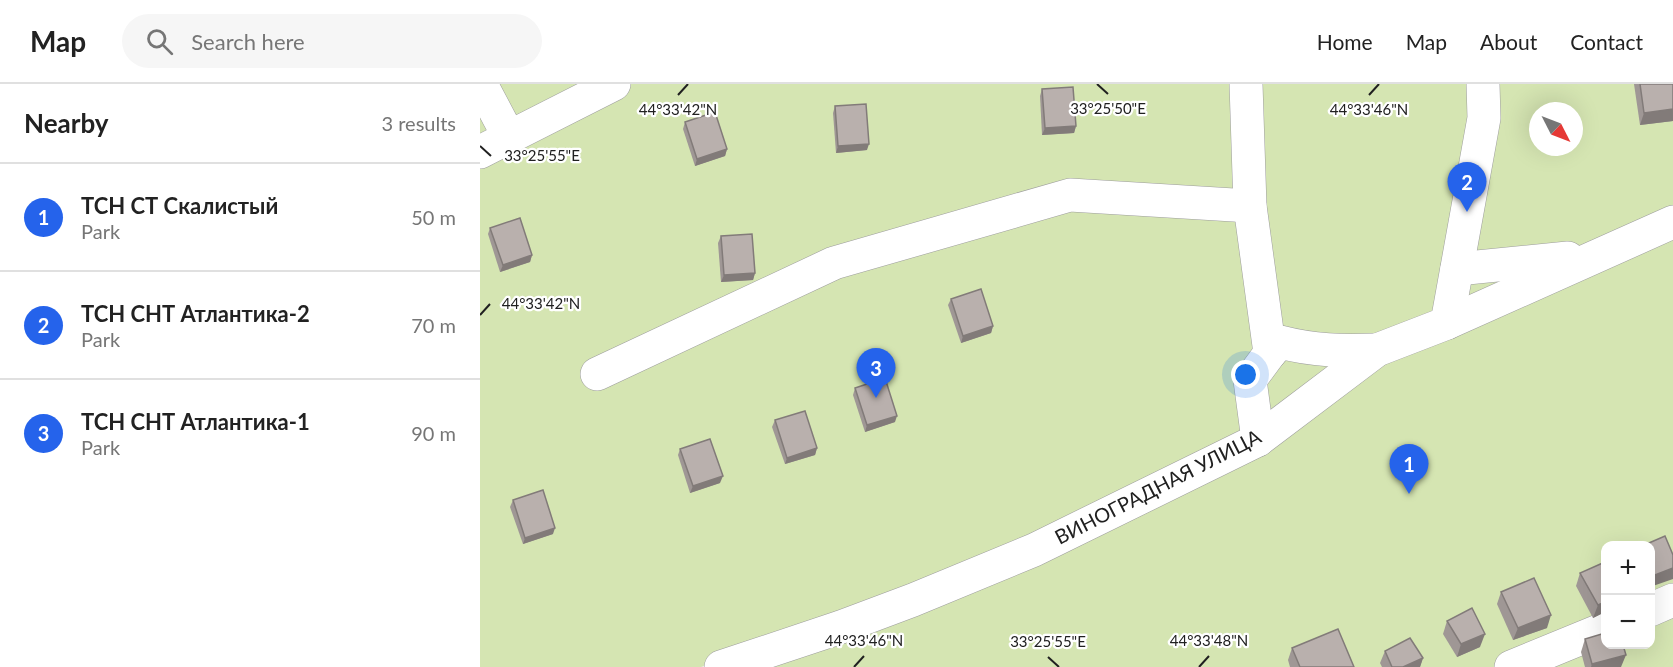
<!DOCTYPE html>
<meta charset="utf-8">
<style>
:root{--surface:#fff;--page:#f6f6f6;--text:#222;--muted:#767676;--line:#e0e0e0;--accent:#2563eb}
body{margin:0;font-family:Lato,sans-serif;background:var(--page);color:var(--text)}
.controls{position:absolute;right:18px;bottom:18px;display:grid;overflow:hidden;border-radius:12px;box-shadow:0 6px 24px #0002}
.controls button{width:54px;height:54px;display:grid;place-items:center;padding:0;border:0;border-bottom:2px solid var(--line);background:var(--surface);color:var(--text);font:30px sans-serif}
.compass{position:absolute;left:1049px;top:18px;width:54px;height:54px;border-radius:50%;background:var(--surface);box-shadow:0 6px 24px #0002;rotate:132deg}
.you{position:absolute;left:766px;top:291px;width:21px;height:21px;margin:-15px;border:4px solid #fff;border-radius:50%;background:#1a73e8;box-shadow:0 0 0 9px #1a73e833}
.badge{display:grid;place-items:center;width:39px;height:39px;border-radius:50%;background:var(--accent);color:#fff;font-size:20px;font-weight:700}
.pin{position:absolute;translate:-50% -50px;filter:drop-shadow(0 2px 3px #0008)}
.pin::after{content:'';position:absolute;top:32px;width:21px;height:18px;background:inherit;clip-path:polygon(0 0,100% 0,50% 100%)}
.list{margin:0;padding:0;list-style:none}
h2{display:flex;justify-content:space-between;align-items:center;height:78px;margin:0;padding:0 24px;font-size:26px}
h2 small{font-size:20px;font-weight:400;color:var(--muted)}
.list li{display:grid;grid-template-columns:39px 1fr auto;gap:18px;align-items:center;box-sizing:border-box;height:108px;padding:0 24px;border-top:2px solid var(--line)}
.list b{display:block;font-size:22px;white-space:nowrap}
.list p{margin:0;font-size:20px;white-space:nowrap;color:var(--muted)}
.list em{font-size:20px;font-style:normal;color:var(--muted)}
.icon{flex:none;width:33px;height:33px;fill:none;stroke:currentColor;stroke-width:2;stroke-linecap:round;stroke-linejoin:round}
.map{position:relative;flex:none;width:1193px;height:583px;overflow:hidden}
header{display:flex;align-items:center;gap:36px;box-sizing:border-box;height:84px;padding:0 30px;background:var(--surface);border-bottom:2px solid var(--line)}
header strong{font-size:28px}
nav{display:flex;gap:33px;margin-inline-start:auto;font-size:21px}
.search{width:420px;height:54px;background:var(--page);display:flex;align-items:center;gap:15px;box-sizing:border-box;padding:0 21px;border-radius:33px;color:var(--muted);font-size:22px}
main{display:flex}
aside{flex:1;background:var(--surface)}
.map>svg:first-child{display:block}
.grass{fill:#d5e5b2;fill-rule:evenodd}
.lines{fill:none;stroke-linecap:round;stroke-linejoin:round}
.minor-casing{stroke:#9d9d9d;stroke-width:34}
.minor{stroke:#fff;stroke-width:33}
.wall{fill:#9f9795}
.shaded-wall{fill:#827b79}
.building{fill:#b9b0ad;stroke:#827b79;stroke-width:1.5}
.ticks{fill:none;stroke:#202020;stroke-width:2}
.labels{text-anchor:middle;stroke-width:4.5;stroke-linejoin:round;paint-order:stroke}
.street-label{font-size:20px;fill:#202020;stroke:#fff}
.ticks-label{font-size:15px;text-anchor:middle;fill:#202020;stroke:#fff;stroke-width:4.5;stroke-linejoin:round;paint-order:stroke}
</style>
<header>
<strong>Map</strong>
<div class="search"><svg class="icon" aria-label="search" viewBox="0 0 24 24"><circle cx="10" cy="10" r="6"/><path d="M15 15l6 6"/></svg>Search here</div>
<nav><a>Home</a><a>Map</a><a>About</a><a>Contact</a></nav>
</header>
<main>
<aside>
<h2>Nearby<small>3 results</small></h2>
<ul class="list">
<li><span class="badge">1</span><div><b>ТСН СТ Скалистый</b><p>Park</p></div><em>50 m</em></li>
<li><span class="badge">2</span><div><b>ТСН СНТ Атлантика-2</b><p>Park</p></div><em>70 m</em></li>
<li><span class="badge">3</span><div><b>ТСН СНТ Атлантика-1</b><p>Park</p></div><em>90 m</em></li>
</ul>
</aside>
<div class="map">
<svg width="1193" height="583" viewBox="0 0 1193 583">
<rect width="100%" height="100%" fill="#f0ebe8"/>
<!-- grass -->
<path class="grass" d="M0,0H1193V583H231L657,413L221,583H0ZM1058,27H1094V63H1058ZM1126,462H1170V560H1126Z"/>
<g class="lines">
<!-- minor casing -->
<g class="minor-casing">
<g id="minor">
<path d="M1,0L29,53"/>
<path d="M766,0L770,122L790,269L770,296L778,356"/>
<path d="M0,68L134,0"/>
<path d="M977,185L1088,174"/>
<path d="M967,239L1004,34L1003,0"/>
<path d="M790,269L800,258C835,267 861,267 897,266"/>
<path d="M117,290L354,179L590,111L770,122"/>
<path d="M1170,526L1193,516"/>
<path d="M241,583L361,543L433,516L554,466L778,356L897,266L967,239L1193,138"/>
<path d="M1031,583L1126,544"/>
</g>
</g>
<!-- minor -->
<use href="#minor" class="minor"/>
</g>
<!-- wall -->
<g class="wall">
<path d="M1154,0H1193V37L1160,41Z"/>
<path d="M562,5L596,42L594,49L562,51L560,12Z"/>
<path d="M355,22L387,66L356,69L353,29Z"/>
<path d="M205,38L247,65L245,72L215,82L203,45Z"/>
<path d="M10,144L52,171L50,178L20,188L8,150Z"/>
<path d="M241,152L275,189L273,196L241,198L238,159Z"/>
<path d="M471,215L513,242L511,249L481,259L468,221Z"/>
<path d="M375,304L415,338L385,348L373,311Z"/>
<path d="M295,336L337,364L335,371L305,380L292,343Z"/>
<path d="M200,365L240,399L210,409L198,371Z"/>
<path d="M33,416L73,450L43,460L30,423Z"/>
<path d="M1170,462L1193,471L1170,503Z"/>
<path d="M1100,489L1125,528L1113,534L1096,502Z"/>
<path d="M1021,508L1067,544L1033,556L1017,520Z"/>
<path d="M967,537L1000,563L977,573L963,550Z"/>
<path d="M1105,555L1141,583H1105L1101,568Z"/>
<path d="M812,564L874,583H810L808,576Z"/>
<path d="M905,567L943,574L940,583H902L900,579Z"/>
</g>
<!-- shaded-wall -->
<g class="shaded-wall">
<path d="M1193,25V37L1160,41L1164,29Z"/>
<path d="M596,42L594,49L562,51L565,44Z"/>
<path d="M389,60L387,66L356,69L358,62Z"/>
<path d="M247,65L245,72L215,82L217,75Z"/>
<path d="M52,171L50,178L20,188L23,181Z"/>
<path d="M275,189L273,196L241,198L244,191Z"/>
<path d="M513,242L511,249L481,259L483,252Z"/>
<path d="M417,332L415,338L385,348L387,341Z"/>
<path d="M337,364L335,371L305,380L307,374Z"/>
<path d="M243,392L240,399L210,409L213,402Z"/>
<path d="M75,444L73,450L43,460L45,454Z"/>
<path d="M1193,484V495L1170,503L1175,491Z"/>
<path d="M1125,518V528L1113,534L1118,521Z"/>
<path d="M1071,531L1067,544L1033,556L1038,544Z"/>
<path d="M1005,550L1000,563L977,573L981,560Z"/>
<path d="M1146,571L1141,583H1111L1112,580Z"/>
<path d="M943,574L940,583H923Z"/>
</g>
<!-- building -->
<g class="building">
<path d="M1160,0H1193V25L1164,29Z"/>
<path d="M593,3L596,42L565,44L562,5Z"/>
<path d="M386,20L389,60L358,62L355,22Z"/>
<path d="M235,28L247,65L217,75L205,38Z"/>
<path d="M40,134L52,171L23,181L10,144Z"/>
<path d="M272,150L275,189L244,191L241,152Z"/>
<path d="M501,205L513,242L483,252L471,215Z"/>
<path d="M405,294L417,332L387,341L375,304Z"/>
<path d="M325,327L337,364L307,374L295,336Z"/>
<path d="M230,355L243,392L213,402L200,365Z"/>
<path d="M63,406L75,444L45,454L33,416Z"/>
<path d="M1185,452L1193,471V484L1175,491L1170,482V462H1162Z"/>
<path d="M1125,478V518L1118,521L1100,489Z"/>
<path d="M1054,494L1071,531L1038,544L1021,508Z"/>
<path d="M992,524L1005,550L981,560L967,537Z"/>
<path d="M858,545L874,583H820L812,564Z"/>
<path d="M1125,549V561H1143L1146,571L1112,580L1105,555Z"/>
<path d="M930,554L943,574L923,583H912L905,567Z"/>
</g>
<!-- ticks -->
<path class="ticks" d="M617,0L628,10M198,11L208,0M889,11L899,0M0,62L11,72M0,231L10,220M568,573L579,583M374,583L384,572M719,583L729,572"/>
<g class="labels">
<!-- street labels -->
<g class="street-label">
<text transform="translate(678 403) rotate(-27)" y="7">ВИНОГРАДНАЯ УЛИЦА</text>
</g>
</g>
<g class="ticks-label">
<text x="628" y="30">33°25'50"E</text>
<text x="198" y="31">44°33'42"N</text>
<text x="889" y="31">44°33'46"N</text>
<text x="62" y="77">33°25'55"E</text>
<text x="61" y="225">44°33'42"N</text>
<text x="384" y="562">44°33'46"N</text>
<text x="729" y="562">44°33'48"N</text>
<text x="568" y="563">33°25'55"E</text>
</g>
</svg>
<div class="controls">
<button>+</button>
<button>−</button>
</div>
<svg class="compass" viewBox="-18 -18 36 36"><path d="M0-13l5 13h-10z" fill="#e53935"/><path d="M0 13l5-13h-10z" fill="#767676"/></svg>
<div class="you"></div>
<div class="pin badge" style="left:929px;top:410px">1</div>
<div class="pin badge" style="left:987px;top:128px">2</div>
<div class="pin badge" style="left:396px;top:314px">3</div>
</div>
</main>
